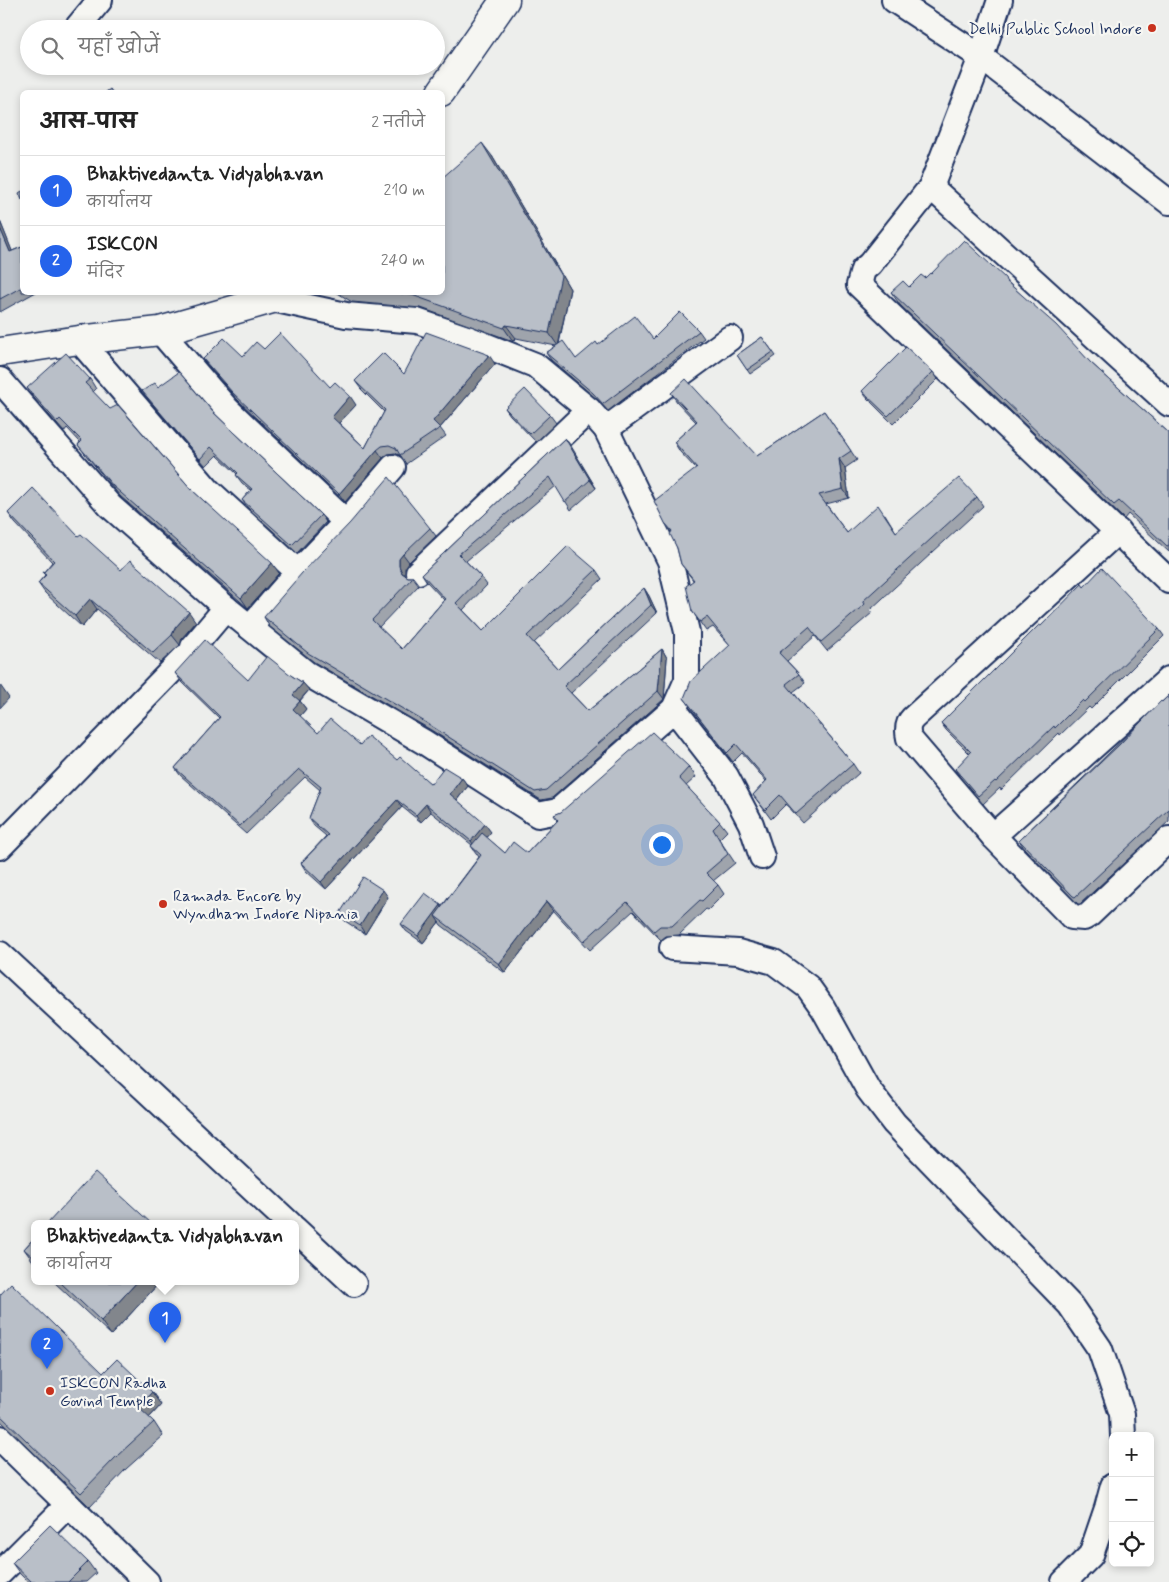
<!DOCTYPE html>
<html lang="hi">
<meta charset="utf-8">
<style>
:root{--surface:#fff;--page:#f6f6f6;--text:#222;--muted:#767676;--line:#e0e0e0;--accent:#2563eb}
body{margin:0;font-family:Mynerve,"Playpen Sans Deva",sans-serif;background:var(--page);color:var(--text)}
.controls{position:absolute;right:15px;bottom:15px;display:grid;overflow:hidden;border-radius:8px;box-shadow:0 2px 8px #0003}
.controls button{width:45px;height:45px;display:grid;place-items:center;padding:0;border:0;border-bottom:1px solid var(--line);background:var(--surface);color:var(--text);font:25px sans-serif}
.you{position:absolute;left:661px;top:844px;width:18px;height:18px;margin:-12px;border:4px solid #fff;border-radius:50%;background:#1a73e8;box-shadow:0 0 0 8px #1a73e833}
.badge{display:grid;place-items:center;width:32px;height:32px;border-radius:50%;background:var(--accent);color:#fff;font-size:16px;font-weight:700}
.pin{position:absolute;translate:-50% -41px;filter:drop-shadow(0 1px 2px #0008)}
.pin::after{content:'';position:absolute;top:26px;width:18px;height:15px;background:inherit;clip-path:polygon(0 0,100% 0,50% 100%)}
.popup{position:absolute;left:31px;top:1220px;width:268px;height:65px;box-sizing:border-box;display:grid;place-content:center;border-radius:8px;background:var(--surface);filter:drop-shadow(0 1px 4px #0005);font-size:16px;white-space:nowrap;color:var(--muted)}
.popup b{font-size:19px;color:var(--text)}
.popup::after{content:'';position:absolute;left:50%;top:100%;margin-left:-10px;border:10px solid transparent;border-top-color:var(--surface)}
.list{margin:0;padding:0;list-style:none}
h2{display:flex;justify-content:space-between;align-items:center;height:65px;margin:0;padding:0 20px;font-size:21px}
h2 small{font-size:16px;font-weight:400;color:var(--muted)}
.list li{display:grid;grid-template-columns:32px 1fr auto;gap:15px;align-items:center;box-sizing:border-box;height:70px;padding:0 20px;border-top:1px solid var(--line)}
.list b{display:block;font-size:19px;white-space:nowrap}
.list p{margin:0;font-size:16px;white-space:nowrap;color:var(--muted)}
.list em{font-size:16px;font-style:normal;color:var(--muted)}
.icon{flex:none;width:28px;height:28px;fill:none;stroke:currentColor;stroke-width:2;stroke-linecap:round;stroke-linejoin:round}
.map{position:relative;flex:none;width:1169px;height:1582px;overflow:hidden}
.search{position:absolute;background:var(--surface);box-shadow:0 2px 8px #0003;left:20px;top:20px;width:425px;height:55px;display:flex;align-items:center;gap:12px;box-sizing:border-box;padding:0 18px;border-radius:28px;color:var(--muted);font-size:19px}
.panel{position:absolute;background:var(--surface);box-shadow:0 2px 8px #0003;left:20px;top:90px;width:425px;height:205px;border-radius:8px}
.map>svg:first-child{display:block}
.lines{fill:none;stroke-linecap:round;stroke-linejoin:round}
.street-casing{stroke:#1b2f5e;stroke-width:28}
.secondary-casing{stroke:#1b2f5e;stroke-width:31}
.street{stroke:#f6f6f2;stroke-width:24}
.secondary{stroke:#f6f6f2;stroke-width:28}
.wall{fill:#9fa4ac;stroke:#1b2f5e}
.shaded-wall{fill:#82868c;stroke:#1b2f5e}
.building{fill:#b9bfc8;stroke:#1b2f5e}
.poi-dot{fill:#c8321e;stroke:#f6f6f2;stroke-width:2}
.labels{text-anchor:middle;stroke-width:4.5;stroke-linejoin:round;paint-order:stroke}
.poi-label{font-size:16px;fill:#1b2f5e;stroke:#f6f6f2;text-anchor:start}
</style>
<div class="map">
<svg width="1169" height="1582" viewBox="0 0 1169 1582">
<rect width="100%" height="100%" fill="#edeeec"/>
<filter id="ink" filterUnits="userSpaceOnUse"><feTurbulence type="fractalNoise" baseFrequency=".02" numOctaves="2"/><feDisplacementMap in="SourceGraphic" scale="10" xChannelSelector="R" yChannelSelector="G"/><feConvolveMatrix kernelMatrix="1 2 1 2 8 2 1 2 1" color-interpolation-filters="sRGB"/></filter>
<g filter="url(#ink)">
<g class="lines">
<!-- street casing -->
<g class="street-casing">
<g id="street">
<path d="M894,0L981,57L1169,202"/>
<path d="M1000,0L981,57L931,187L870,264L863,270L859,285L1169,581"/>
<path d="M76,29L100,0"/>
<path d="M931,187L1169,404"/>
<path d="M79,340L208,490L298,572L346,522L228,410L160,331"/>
<path d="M0,380L110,506L226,608L306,673L424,742L538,815L558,811L674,709L687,680V632L670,561L606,429L589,410L535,365L467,338L417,321L346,315L272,299"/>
<path d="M606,429L730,338"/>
<path d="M346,522L393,467"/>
<path d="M1118,531L913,718C907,724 907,730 909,738L993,836L1072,917L1084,918L1089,915L1169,839"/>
<path d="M418,572L589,410"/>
<path d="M250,627L298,572"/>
<path d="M193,647L226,608"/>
<path d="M674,709L726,776L751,824L762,857"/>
<path d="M993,836L1169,679"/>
<path d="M0,847L185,657"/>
<path d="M672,948L738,952L774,962L808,987L823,1008L868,1089L894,1123L1070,1305L1100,1349L1122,1414L1123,1436"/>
<path d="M0,954L290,1224"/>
<path d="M295,1229L354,1284"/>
<path d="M0,1438L147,1582"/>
<path d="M0,1573L68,1505"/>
<path d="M1064,1582L1091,1555L1107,1508L1113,1486"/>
</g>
</g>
<!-- secondary casing -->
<g class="secondary-casing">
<g id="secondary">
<path d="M441,92L505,0"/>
<path d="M0,352L79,340L160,331L272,299L278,292"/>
</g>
</g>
<!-- street -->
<use href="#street" class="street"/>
<!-- secondary -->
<use href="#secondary" class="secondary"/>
</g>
<!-- wall -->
<g class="wall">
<path d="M492,156L570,289L559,344L576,359L598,345L653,339L699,331L704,338L608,411L598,400L551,360L546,353L556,346L516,338L513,341L421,308L352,302L336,292H442Z"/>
<path d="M0,221L12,251L22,247V292H36L0,312Z"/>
<path d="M931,274L1009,283L1091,363L1169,433V552L1128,514L1124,519L900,305L891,292L909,287Z"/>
<path d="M762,337L776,356L750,374L737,355Z"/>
<path d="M264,349L330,387L356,405L339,423L365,448L384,412L361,389L355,381L404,374L495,364L440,428L446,436L406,464L401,456L395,453L388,454L383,458L345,502L238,400L209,367L203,359L243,356Z"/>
<path d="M933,372L938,379L893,424L867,398L862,391Z"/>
<path d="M90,379L96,389L93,392L110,409L192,490L279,573L248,608L120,496L85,454L78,445L80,442L67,428L64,432L34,398L27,388Z"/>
<path d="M158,387L213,412L321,515L326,522L297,553L248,508L242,500L251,490L242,483L236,475L237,474L217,455L206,466L148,399L142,391Z"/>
<path d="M671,393L757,456L824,411L857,460L845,468L849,498L826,504L847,533L885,514L896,532L977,497L983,506L870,610L872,613L827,651L815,636L787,661L799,674L805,683L793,692L853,764L859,773L803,823L786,804L771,819L753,795L766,781L742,753L733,762L684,698L730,646L713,627L706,631L692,611L693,580L681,564L677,548L671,532L665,523L696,469L680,452L674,442L696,422L677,402Z"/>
<path d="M505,408L550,415L556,423L536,442L510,415Z"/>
<path d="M565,438L596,488L571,510L556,486L466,561L481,577L487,585L463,610L483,631L596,570L602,579L534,643L558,669L644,588L649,596L657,613L571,693L588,711L662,649L667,658L664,699L552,798L541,800L431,730L314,662L269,626L264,617L430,528L436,536L409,562L405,568V575L408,577H413L419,585L379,627L402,649L444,600L427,582L422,574Z"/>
<path d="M8,513L78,536L121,570L196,622L182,638L180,645L160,663L97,609L82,627L45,593L38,583L45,575L43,573L52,562L15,523Z"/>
<path d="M1041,626L1159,629L1164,636L1091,709L1089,707L1060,735L1059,733L1001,790L1000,788L983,804L960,777L955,769L970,754L946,730L941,723Z"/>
<path d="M175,673L248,680L292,676L303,683L309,690L300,701L306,709L300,716L318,733L360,745L397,760L431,784L462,778L468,786L457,800L491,832L486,837L505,853H527L558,820L554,815L689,767L696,777L686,786L720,822L727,831L719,839L735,863L713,881L718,885L724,894L708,910L706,909L679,935L666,936L661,940L633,911L590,950L553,910L505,973L441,925L439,922L423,943L406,931L401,924L442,906L479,857L471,846L472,845L431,812L421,822L402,807L326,889L306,871L301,863L326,836L314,826L309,818L320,790L305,777L246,834L180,775L175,768L219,718L181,681Z"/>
<path d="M1169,695V821L1080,904H1078L1024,848L1019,840Z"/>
<path d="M388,897L365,934L345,921L340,913Z"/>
<path d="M35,1237V1264L24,1249Z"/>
<path d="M54,1282H160L111,1335Z"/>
<path d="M0,1295L103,1373L152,1392L161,1405L149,1418L154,1422L163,1436L126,1469L90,1507L0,1420Z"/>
<path d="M88,1562L96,1573L86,1582H28L20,1574L12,1563Z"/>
</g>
<!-- shaded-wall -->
<g class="shaded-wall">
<path d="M482,143L492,156L570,289L558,346L549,333Z"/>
<path d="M0,221L16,261L10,252L0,228Z"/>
<path d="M506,325L516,338L513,341L504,328Z"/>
<path d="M489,355L495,364L439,429L433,421Z"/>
<path d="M350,396L356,405L337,425L332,417Z"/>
<path d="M565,438L571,446L596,488L590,480Z"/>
<path d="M377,450L383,458L345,502L339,494Z"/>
<path d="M839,459L845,468L849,498L843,489Z"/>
<path d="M403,554L409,562L405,568V575L402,573L399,566V559Z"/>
<path d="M272,563L279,573L248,608L241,598Z"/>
<path d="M644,588L649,596L657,613L651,605Z"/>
<path d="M90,599L97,609L82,627L75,616Z"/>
<path d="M189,612L196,622L182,638L180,645L172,635L175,628Z"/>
<path d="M662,649L667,658L664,699L658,691Z"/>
<path d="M303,683L309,690L298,702L293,695Z"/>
<path d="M0,685L9,698L0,708Z"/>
<path d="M300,701L306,709L299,717L293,709Z"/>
<path d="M462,778L468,786L455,802L450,794Z"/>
<path d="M397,800L402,807L326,889L321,882Z"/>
<path d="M426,804L431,812L421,822L416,815Z"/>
<path d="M485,824L491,832L476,849L471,841Z"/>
<path d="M383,890L388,897L365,934L360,926Z"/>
<path d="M547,901L553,910L505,973L499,964Z"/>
<path d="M441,905L446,912L435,916L439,922L423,943L418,936Z"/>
<path d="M137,1282H160L111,1335L101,1321Z"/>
<path d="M152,1392L161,1405L147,1420L138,1407Z"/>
</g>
<!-- building -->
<g class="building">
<path d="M110,89L113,92H106Z"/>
<path d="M482,143L561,276L549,333L506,325L504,328L412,295L389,292H442V178Z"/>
<path d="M22,191V200L19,193Z"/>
<path d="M0,228L10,252L22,247V287L0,299Z"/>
<path d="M964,240L1005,278L1006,281L1056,325L1091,363L1169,433V545L1167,546L1119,501L1114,505L891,292L903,281L909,287L921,275L925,278L930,273L931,274Z"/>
<path d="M680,312L699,331L603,404L593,393L546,353L563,341L576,359L596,342L598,345L635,316L653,339Z"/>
<path d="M426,332L489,355L433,421L440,428L400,455L396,448L389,445L382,446L377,450L339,494L232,392L203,359L224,338L243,356L256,342L264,349L280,333L330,387L335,382L350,396L332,417L365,448L385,410L355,381L383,353L404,374Z"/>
<path d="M762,337L773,352L747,370L737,355Z"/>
<path d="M906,347L933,372L888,416L862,391Z"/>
<path d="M66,353L90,379L85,383L110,409L118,405L192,490L272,563L241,598L113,486L78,445L82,441L60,419L57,422L27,388Z"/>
<path d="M179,372L213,412L321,515L292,545L242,500L252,489L236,475L238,473L211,447L200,459L142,391L155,383L158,387Z"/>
<path d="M686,379L757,456L824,411L851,451L839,459L843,489L819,495L847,533L878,505L896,532L959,478L977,497L863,601L865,604L821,642L809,627L779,653L799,674L786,684L853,764L796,814L780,795L765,810L753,795L767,780L736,744L727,753L684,698L691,681L730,645L707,617L700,622L692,611L686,586L694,580L681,564L677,548L670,534L672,531L665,523L654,501L697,468L674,442L697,421L671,393Z"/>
<path d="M525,389L550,415L530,434L505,408Z"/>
<path d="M565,438L590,480L565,502L550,477L459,554L481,577L456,603L483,631L568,546L596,570L527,636L558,669L644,588L651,605L564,686L588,711L662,649L658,691L546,790L535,792L425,722L308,653L264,617L302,573L350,523L389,477L430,528L403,554L399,559V566L402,573L408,577H413L372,620L402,649L445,599L422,574Z"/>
<path d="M33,488L78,536L81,534L121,570L130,560L189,612L175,628L172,635L153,653L90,599L75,616L38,583L46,575L43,573L54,561L8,513Z"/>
<path d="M1102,568L1159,629L1085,702L1083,700L1055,728L1054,726L996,782L995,781L978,796L955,769L971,752L941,723L1039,625L1041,626L1082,584L1084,587Z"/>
<path d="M205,640L248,680L267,656L292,676L303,683L293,695L300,701L293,709L318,733L330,719L360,745L368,736L397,760L400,757L431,784L444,767L462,778L450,794L485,824L471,841L426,804L416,815L397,800L321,882L301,863L328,835L309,818L321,787L299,769L240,826L175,768L220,717L175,673Z"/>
<path d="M1169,695V809L1075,897L1073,896L1019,840L1120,744L1161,701L1162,702Z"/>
<path d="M652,732L689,767L679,778L720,822L713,829L728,854L706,873L718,885L702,901L700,900L672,926H660L654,931L627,902L584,941L547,901L499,964L435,916L481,855L471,846L482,833L505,853L513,842L527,853L558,820L554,815L561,812Z"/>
<path d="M363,877L383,890L360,926L340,913Z"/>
<path d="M425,893L441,905L418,936L401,924Z"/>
<path d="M95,1172L152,1224H47Z"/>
<path d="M35,1237V1259L24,1249Z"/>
<path d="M60,1282H137L101,1321Z"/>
<path d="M11,1283L103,1373L117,1359L152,1392L138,1407L154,1422L117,1456L81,1493L0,1415V1295Z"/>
<path d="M50,1525L88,1562L68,1582H32L12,1563Z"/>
</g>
</g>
<!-- markers -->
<g class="poi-dot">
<circle cx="1152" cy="28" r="5"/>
<circle cx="163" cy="904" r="5"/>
<circle cx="50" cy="1391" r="5"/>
</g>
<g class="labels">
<!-- poi labels -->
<g class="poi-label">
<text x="1142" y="34" text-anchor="end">Delhi Public School Indore</text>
<text x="173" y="901">Ramada Encore by<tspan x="173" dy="18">Wyndham Indore Nipania</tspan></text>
<text x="60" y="1388">ISKCON Radha<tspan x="60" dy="18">Govind Temple</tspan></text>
</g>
</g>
</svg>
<div class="controls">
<button>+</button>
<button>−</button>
<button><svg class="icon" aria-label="locate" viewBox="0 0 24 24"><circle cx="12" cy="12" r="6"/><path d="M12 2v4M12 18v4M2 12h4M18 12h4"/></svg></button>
</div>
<div class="you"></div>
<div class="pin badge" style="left:165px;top:1343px">1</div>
<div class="popup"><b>Bhaktivedanta Vidyabhavan</b>कार्यालय</div>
<div class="pin badge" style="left:47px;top:1369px">2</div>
<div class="search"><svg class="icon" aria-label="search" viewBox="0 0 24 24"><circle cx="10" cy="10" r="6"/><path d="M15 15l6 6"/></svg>यहाँ खोजें</div>
<section class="panel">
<h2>आस-पास<small>2 नतीजे</small></h2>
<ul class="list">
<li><span class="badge">1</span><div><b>Bhaktivedanta Vidyabhavan</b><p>कार्यालय</p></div><em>210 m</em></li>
<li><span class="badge">2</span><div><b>ISKCON</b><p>मंदिर</p></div><em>240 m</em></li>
</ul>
</section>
</div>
